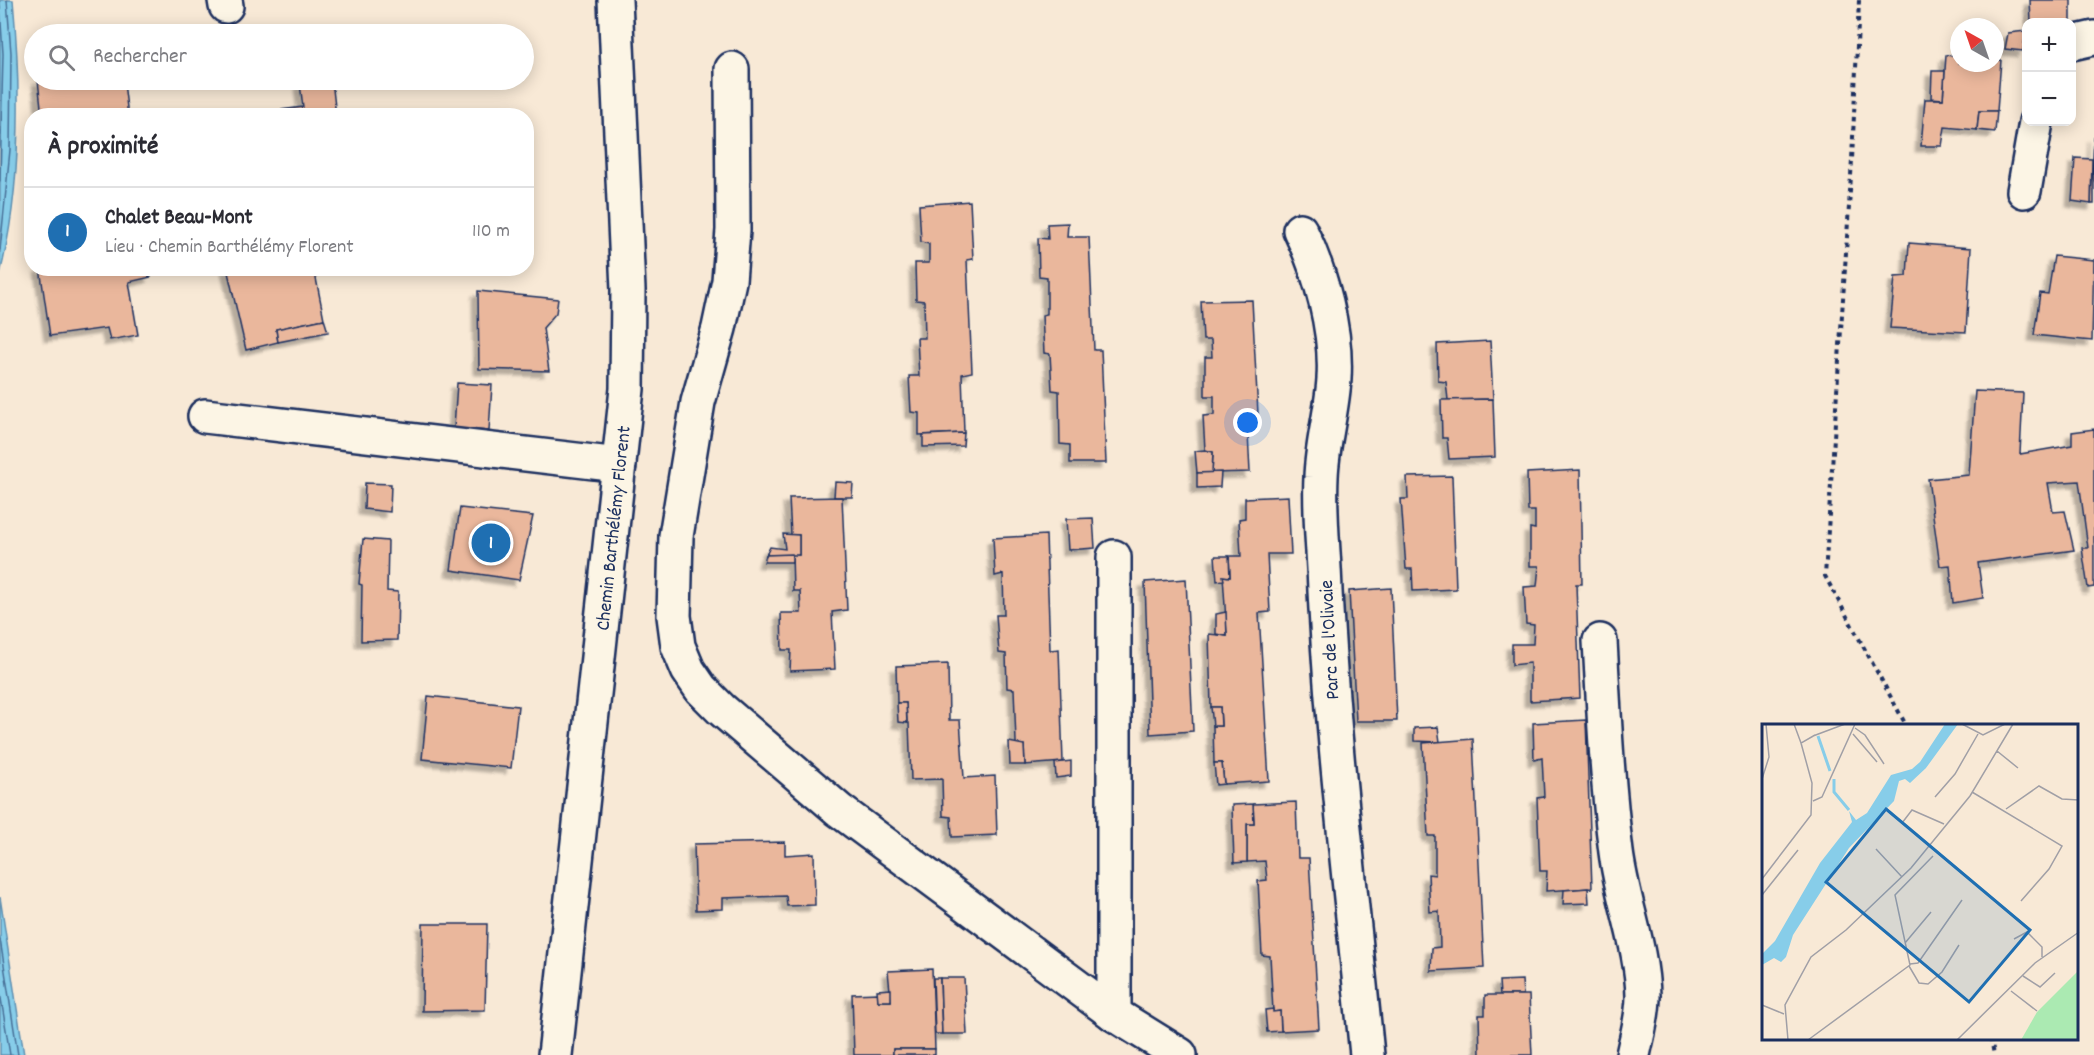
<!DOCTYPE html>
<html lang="fr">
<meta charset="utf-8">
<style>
:root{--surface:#fff;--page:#f2f2f3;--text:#2b2b33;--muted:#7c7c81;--line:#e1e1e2;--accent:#1f6fb2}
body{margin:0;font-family:Dekko,sans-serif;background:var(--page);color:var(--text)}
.controls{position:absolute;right:18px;top:18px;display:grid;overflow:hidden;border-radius:12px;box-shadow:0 3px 15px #0003}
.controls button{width:54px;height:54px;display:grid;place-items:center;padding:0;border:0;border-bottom:2px solid var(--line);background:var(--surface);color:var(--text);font:30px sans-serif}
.compass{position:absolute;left:1950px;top:18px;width:54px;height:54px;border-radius:50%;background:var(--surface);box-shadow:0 3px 15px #0003;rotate:320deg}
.you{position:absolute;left:1248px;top:423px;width:21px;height:21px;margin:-15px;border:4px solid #fff;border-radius:50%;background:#1a73e8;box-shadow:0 0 0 9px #1a73e833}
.badge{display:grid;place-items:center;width:39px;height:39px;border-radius:50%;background:var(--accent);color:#fff;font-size:20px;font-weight:700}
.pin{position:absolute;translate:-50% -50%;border:3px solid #fff;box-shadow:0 2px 6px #0006}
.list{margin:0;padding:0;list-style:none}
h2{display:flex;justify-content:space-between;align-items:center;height:78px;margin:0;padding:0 24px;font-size:26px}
h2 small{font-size:20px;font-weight:400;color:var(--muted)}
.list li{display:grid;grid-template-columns:39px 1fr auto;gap:18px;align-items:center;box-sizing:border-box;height:90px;padding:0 24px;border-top:2px solid var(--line)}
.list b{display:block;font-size:22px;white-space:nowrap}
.list p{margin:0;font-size:20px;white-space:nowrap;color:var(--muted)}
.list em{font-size:20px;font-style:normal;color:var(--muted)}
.icon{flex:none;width:33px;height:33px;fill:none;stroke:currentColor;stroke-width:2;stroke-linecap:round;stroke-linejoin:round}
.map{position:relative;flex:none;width:2094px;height:1055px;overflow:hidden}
.search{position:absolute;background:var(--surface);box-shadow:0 3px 15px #0003;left:24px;top:24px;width:510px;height:66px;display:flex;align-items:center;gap:15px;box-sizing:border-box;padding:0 21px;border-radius:33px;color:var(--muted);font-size:22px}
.panel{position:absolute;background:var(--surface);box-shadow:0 3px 15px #0003;left:24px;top:108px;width:510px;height:168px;border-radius:24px}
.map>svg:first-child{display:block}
.water{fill:#87cde9;stroke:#5c8eb1;stroke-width:1.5}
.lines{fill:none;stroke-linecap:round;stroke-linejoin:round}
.shore{stroke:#466e96;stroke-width:1.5}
.building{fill:#eab79c;stroke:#1b2f5e;stroke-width:1.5;filter:url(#shadow)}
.minor-casing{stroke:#1b2f5e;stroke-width:38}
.path{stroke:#1b2f5e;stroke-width:4;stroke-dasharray:4.5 4.5;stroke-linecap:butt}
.minor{stroke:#fcf5e5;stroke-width:33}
.labels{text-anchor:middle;stroke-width:4.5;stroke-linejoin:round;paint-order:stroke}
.street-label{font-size:20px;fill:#1b2f5e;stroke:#fcf5e5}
.inset-river{fill:none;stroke:#87cde9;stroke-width:3}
.inset-road{fill:none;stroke:#a09fa6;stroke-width:1.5}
.view{fill:#1f6fb2;fill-opacity:0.15;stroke:#1f6fb2;stroke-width:3}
.inset-edge{fill:none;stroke:#1b2f5e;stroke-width:3}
</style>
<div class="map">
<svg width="2094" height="1055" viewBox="0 0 2094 1055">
<defs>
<filter id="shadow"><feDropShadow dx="-5.5" dy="5.5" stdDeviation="1.5" flood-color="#0004"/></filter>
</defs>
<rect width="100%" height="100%" fill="#f8e9d6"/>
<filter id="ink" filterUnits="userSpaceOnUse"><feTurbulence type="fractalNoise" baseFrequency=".0167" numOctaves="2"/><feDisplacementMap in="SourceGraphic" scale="12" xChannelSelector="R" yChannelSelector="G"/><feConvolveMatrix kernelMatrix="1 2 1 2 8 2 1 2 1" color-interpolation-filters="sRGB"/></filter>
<g filter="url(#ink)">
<!-- water -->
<g class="water">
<path d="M0,0H13C21,89 22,187 0,274Z"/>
<path d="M0,897L24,1055H0Z"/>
</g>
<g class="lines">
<!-- shore -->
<g class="shore">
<path d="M0,7L3,54L0,181"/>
<path d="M0,250L10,150L11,53L7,0"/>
<path d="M0,939L18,1055"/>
<path d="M0,992L10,1055"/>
</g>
</g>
<!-- building -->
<g class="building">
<path d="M2030,0H2071V22H2031Z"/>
<path d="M2026,31L2023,51L2005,49L2008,33Z"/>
<path d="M1946,55L1959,57V63H1995V60H2001L1997,111H1979L1977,130L1945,127L1942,146H1921L1925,99H1943Z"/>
<path d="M1932,71H1945L1943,99L1931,98Z"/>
<path d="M38,80H114L115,85L124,83L128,116H42Z"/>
<path d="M332,80L336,116H266V112L303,107L300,84Z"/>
<path d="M1979,111H1997L1995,132L1977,130Z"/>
<path d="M2094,136V204H2091Z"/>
<path d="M2075,158L2092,159L2091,204L2072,201Z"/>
<path d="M970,201L973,259L967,260L972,372L962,374L964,433L919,435V413L911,412L909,376H919L917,338H925L924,301L916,300L915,263H929V244L921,242L919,205Z"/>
<path d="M1068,223L1067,237H1089L1094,350H1101L1106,463H1070V445L1060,444L1059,391L1052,390L1050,354L1044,353L1042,315L1047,314V277L1039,276L1038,238L1048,239L1047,224Z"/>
<path d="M1909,243L1971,248L1966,332L1890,328L1895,277L1907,276Z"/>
<path d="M2054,256L2094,260L2092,341L2034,335L2040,293L2048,294Z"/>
<path d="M40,268H149L151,277L129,282L138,335L110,340L107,328L50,336Z"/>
<path d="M227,268H314L324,319L276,329L278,342L246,350Z"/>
<path d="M478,291L558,299L556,313L543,328L549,371L479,369Z"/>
<path d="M1252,300L1258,414H1247L1250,472L1212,473L1213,452L1205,450L1203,416L1214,415V396H1205V357H1212L1211,340H1203L1201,301Z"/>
<path d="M324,319L328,332L278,342L276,329Z"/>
<path d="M1490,341L1493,399L1448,400L1446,382L1438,381L1437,344Z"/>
<path d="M457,383L492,385L489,431L454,428Z"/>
<path d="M1975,391L2023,393L2020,454L2072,445V432L2094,429V587L2088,588L2082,548H2088L2079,481L2048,483L2053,512L2065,511L2074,550L1978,563L1983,598L1953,603L1950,565L1940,566L1928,479L1969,475Z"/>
<path d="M1493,399L1495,457L1449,459L1447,438H1442L1441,400Z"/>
<path d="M964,433L963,446L923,447V435Z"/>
<path d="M1205,450L1213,452L1212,473H1197L1195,451Z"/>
<path d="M1580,470L1582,584H1576L1580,698L1530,701V663L1512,665V644H1533L1534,625L1526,624L1524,587L1537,586L1539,566H1530V528L1535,529V511H1528L1527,473Z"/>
<path d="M1221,472L1220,487L1197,488V473Z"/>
<path d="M1452,476L1456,589L1413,591L1412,569H1406L1401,499H1408L1407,477Z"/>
<path d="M835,482L853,483L852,497H834Z"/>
<path d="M365,483L391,484L390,512L364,509Z"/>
<path d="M1288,496L1291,554H1267L1270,612L1259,613L1269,781L1224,784L1222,763H1214L1213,726H1221L1220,707H1211L1209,634L1227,636L1223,576L1230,577L1229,556H1241L1239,519L1245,518V498Z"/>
<path d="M842,497L847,610L832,612L835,669L790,671L791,650H782L781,613H801L800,591H793L792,554L799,555V535H791L789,498Z"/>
<path d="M460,508L533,516L519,580L451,570Z"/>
<path d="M1093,518L1095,548L1068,550L1066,519Z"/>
<path d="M783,534L799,535V555H766L770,547L785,549Z"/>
<path d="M1046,535L1050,650L1059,649L1063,762L1025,765L1024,745L1016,746V742L1014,689L1007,688L1006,654L999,653L996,615H1004L1003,574L995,576L993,538Z"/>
<path d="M363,539L388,541L387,591L398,592L397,640L361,641L362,585L359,584Z"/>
<path d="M792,554V562H764L766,555Z"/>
<path d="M1215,556H1229L1230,577L1223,576L1224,580L1217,581Z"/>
<path d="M1186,579L1193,731L1150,734L1145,582Z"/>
<path d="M1391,588L1397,721H1356L1349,591Z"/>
<path d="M1226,612L1227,636L1216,634V614Z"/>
<path d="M948,664L949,720H960L964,778L995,776L997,835L952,837L951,817L943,816L942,779L911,780L909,723H907L906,703H897L896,666Z"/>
<path d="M428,696L518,706L511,768L422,759Z"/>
<path d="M897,703H906L907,723L898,722Z"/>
<path d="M1211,707H1220L1221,726H1213Z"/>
<path d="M1586,720L1592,888L1546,891L1547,871H1540L1537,798L1544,797L1542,758L1534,760L1533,723Z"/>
<path d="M1438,727L1440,742L1414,741V728Z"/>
<path d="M1473,739L1484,968L1431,971L1432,948L1440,947L1439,911L1430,912L1428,874L1435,875V836H1428L1423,743Z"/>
<path d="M1009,742L1024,745L1025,765H1010Z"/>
<path d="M1071,761V776L1056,778L1055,763Z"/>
<path d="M1214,763H1222L1224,784L1216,785Z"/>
<path d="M1296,802L1298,858H1309L1319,1029L1281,1031L1280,1011L1273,1012L1270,956L1262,955L1258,881L1267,880L1265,861L1247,862V824H1254L1253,804Z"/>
<path d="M1253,804L1254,824H1247V862L1234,863L1232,805Z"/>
<path d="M785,842V855L814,853L815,905L787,906L786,896L723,898V909L696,910L694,844Z"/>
<path d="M1588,888L1589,903L1563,904L1564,890Z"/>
<path d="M423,924H487L485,1010L422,1011Z"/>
<path d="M932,969L935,1049H893V1055H854L852,994L878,993V1001H891L888,971Z"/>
<path d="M933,978H940L942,1034H935Z"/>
<path d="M940,978H964L967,1034H942Z"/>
<path d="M1522,980L1523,995H1500L1499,981Z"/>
<path d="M891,989V1001H878L877,990Z"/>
<path d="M1485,995H1529L1532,1055H1480L1479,1015H1485Z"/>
<path d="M1273,1009V1012L1280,1011L1281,1031L1267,1032L1265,1010Z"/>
<rect x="893" y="1049" width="42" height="6"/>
</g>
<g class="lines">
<!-- minor casing -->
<g class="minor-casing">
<g id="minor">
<path d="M225,0L226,6"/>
<path d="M2072,43L2094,38"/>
<path d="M732,69L733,230L729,281L719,328L698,402L676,536L674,616L678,646L688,670L701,689L721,709L839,810L1114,1014L1180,1055"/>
<path d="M2024,191L2036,122"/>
<path d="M1300,230C1321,273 1337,330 1334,379C1332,412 1322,444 1321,477C1319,515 1324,553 1325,591C1333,746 1352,900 1367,1055"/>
<path d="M205,416L619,465"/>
<path d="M1114,557V1014"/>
<path d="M1600,641C1604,712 1607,782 1616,852C1622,900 1642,948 1643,996C1643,1017 1637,1035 1633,1055"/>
<path d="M555,1055L627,389L628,290L615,0"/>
</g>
</g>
<!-- path -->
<g class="path">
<path d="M1859,0L1852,160L1825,576L1906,725"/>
<path d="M1991,1038L1994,1055"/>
</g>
<!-- minor -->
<use href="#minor" class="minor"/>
</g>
</g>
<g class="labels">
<!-- street labels -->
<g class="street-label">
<text transform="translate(612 528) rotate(-84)" y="7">Chemin Barthélémy Florent</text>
<text transform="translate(1328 640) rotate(-93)" y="7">Parc de l'Olivaie</text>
</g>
</g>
<!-- overview -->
<g transform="translate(1762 724)">
<rect width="316" height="316" fill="#f8e9d6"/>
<path d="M316,247V316H259L275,288Z" fill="#abeab2"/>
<path d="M183,0H196L164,44L148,59L143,55L137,57L132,77L87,124L31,211L24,233L19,238L12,234L0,241V230L13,217L58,139L90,98L87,87L94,96L105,89L129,51L150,45L158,38Z" fill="#87cde9"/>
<path class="inset-river" d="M56,12L68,47M72,55V68L87,86"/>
<path class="inset-road" d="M32,0L39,19M200,0L221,11L243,0M93,4L103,11L122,40M91,10L115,38M51,12L83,0M235,27L256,44M0,55L7,33L4,0M210,68L300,122L287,145L259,177M173,73L193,50L216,10M51,77L60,73L93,0M244,85L277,62L300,75L317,76M140,99L150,86L182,100M114,125L140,153M0,155L49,91L50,59L39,19L53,11M0,171L36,126M252,215L265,208L280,223V233M143,219L169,188M148,240L156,239L200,176M147,242L157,259L166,260L180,248L197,221M261,252L278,263L293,249M249,267L275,287M0,281L22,290M26,316L23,281L49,233L84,206L149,144L208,72L251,0M46,316L148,241L133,171L171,132M195,316L273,239L317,208"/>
<path class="view" d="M124,85L268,206L207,278L64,158Z"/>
<rect width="316" height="316" class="inset-edge"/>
</g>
</svg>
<div class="controls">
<button>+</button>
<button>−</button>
</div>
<svg class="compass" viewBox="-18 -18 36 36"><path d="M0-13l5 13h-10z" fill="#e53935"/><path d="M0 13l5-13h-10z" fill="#7c7c81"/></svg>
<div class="you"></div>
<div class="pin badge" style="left:491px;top:543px">1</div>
<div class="search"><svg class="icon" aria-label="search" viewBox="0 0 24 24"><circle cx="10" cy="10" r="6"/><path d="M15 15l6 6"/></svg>Rechercher</div>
<section class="panel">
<h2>À proximité<small></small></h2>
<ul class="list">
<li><span class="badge">1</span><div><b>Chalet Beau-Mont</b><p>Lieu · Chemin Barthélémy Florent</p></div><em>110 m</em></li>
</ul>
</section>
</div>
